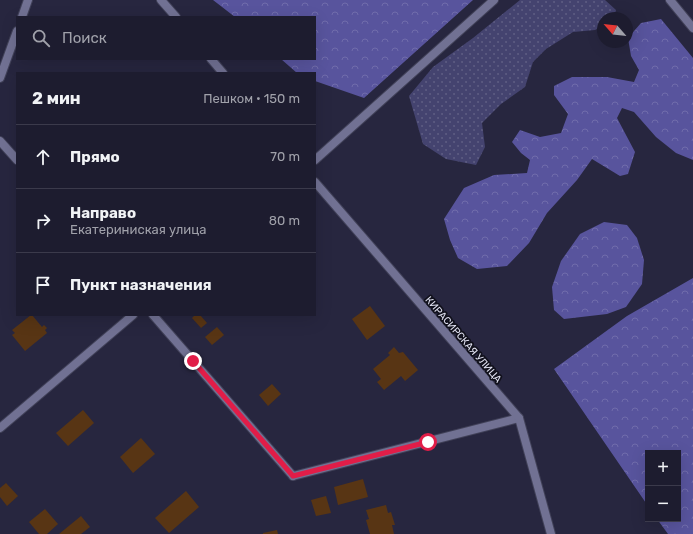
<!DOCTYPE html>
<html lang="ru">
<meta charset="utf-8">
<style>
:root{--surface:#1d1c2f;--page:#2a293b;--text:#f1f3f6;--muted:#a0a1aa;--line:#3b3a4b}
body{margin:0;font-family:Rubik,sans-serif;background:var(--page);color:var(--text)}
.controls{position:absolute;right:12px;bottom:12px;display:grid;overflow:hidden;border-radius:0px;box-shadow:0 4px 16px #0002}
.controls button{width:36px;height:36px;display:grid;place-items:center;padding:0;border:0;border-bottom:1px solid var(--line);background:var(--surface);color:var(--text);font:20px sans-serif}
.compass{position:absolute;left:597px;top:12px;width:36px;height:36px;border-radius:50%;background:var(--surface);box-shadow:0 4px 16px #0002;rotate:298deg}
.stop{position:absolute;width:12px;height:12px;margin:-9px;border:3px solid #e11d48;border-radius:50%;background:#fff}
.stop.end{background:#e11d48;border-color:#fff;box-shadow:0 1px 4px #0008}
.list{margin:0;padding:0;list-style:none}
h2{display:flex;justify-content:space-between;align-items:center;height:52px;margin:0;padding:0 16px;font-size:17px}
h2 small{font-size:13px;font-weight:400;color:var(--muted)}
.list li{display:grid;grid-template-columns:26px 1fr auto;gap:12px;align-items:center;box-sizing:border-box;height:64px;padding:0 16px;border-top:1px solid var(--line)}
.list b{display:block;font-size:15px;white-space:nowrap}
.list p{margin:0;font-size:13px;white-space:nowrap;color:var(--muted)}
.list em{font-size:13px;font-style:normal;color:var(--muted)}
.icon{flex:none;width:22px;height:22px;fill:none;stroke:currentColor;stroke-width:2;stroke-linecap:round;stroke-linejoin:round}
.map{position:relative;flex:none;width:693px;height:534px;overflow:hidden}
.search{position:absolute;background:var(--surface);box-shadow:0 4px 16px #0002;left:16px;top:16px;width:300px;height:44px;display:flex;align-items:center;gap:10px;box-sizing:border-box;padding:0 14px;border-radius:0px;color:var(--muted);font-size:15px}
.panel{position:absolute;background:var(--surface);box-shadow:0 4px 16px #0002;left:16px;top:72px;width:300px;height:244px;border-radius:0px}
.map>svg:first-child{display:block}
.grass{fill:url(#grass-dots)}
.forest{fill:url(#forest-crowns)}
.building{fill:#583514}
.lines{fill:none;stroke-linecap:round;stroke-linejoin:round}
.service-casing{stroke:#414158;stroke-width:10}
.minor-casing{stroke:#414158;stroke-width:10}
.service{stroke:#717193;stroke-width:8}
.minor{stroke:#717193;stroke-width:8}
.route{stroke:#e11d48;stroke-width:5}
.labels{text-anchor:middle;stroke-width:3.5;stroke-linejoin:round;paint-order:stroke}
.street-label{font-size:10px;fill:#e3e4f4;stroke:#11111c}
</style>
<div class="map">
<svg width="693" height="534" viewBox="0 0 693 534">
<defs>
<pattern id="grass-dots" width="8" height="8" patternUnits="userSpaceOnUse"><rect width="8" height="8" fill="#44436f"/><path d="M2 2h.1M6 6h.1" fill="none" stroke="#5f5e84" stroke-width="1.8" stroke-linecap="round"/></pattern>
<pattern id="forest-crowns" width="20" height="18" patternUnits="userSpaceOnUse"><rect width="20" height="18" fill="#58549d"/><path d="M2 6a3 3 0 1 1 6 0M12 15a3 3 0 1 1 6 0" fill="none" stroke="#706cab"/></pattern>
</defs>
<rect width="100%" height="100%" fill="#27263f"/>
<!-- grass -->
<path class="grass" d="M520,0H605L616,10L614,18H603V26L595,30L573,32L546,49L533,62L525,87L501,104L482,123L485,147L476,165L446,159L423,144L409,96L433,67L473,38Z"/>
<!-- forest -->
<g class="forest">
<path d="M213,0H473L364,98L315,81V73H297L281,59H315V17H235Z"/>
<path d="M661,19L693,58V160L676,153L656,137L634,112L622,108L617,118L635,152L628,174L620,176L592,159L577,180L547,213L529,243L507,266L477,269L458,258L450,240L444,219L464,188L494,175L527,173L530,160L521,153L512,142L520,130L540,137L561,133L568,114L554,95V86L572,77H607L634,82L639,70L631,56L628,38L641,23Z"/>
<path d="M604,222L627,225L637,238L644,260L642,284L626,307L607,314L564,319L554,310L552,287L561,261L580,234Z"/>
<path d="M693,278V534H668L657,519H678V453H648V506L554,369L627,316Z"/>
</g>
<!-- building -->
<g class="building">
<path d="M370,306L385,326L367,340L352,319Z"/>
<path d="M31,315H32L42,327L44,325L47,328L45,330L47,333L25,351L12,335L15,333L12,330Z"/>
<path d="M195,315H200L207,323L201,328L192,318Z"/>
<path d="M217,327L224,335L212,345L205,337Z"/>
<path d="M394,347L399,353L403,352L418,370L405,381L401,376L384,390L377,382L381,379L373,369L390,355L388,353Z"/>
<path d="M272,384L281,394L268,406L259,395Z"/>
<path d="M83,410L94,423L68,446L56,433Z"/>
<path d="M141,438L155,454L133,473L120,457Z"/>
<path d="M363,479L368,497L338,505L334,487Z"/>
<path d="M6,483L18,496L7,506L0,497V488Z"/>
<path d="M186,491L199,507L169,533L155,518Z"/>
<path d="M326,496L331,513L316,516L311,500Z"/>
<path d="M386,505L388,513L391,512L395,525H392L394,534H370L366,520L369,519L366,510Z"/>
<path d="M45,509L58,524L47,534H39L29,522Z"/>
<path d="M81,516L90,527L81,534H59Z"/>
<path d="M277,530L278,534H263V533Z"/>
</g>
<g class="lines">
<!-- service casing -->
<g class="service-casing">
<g id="service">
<path d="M22,17L28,0"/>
<path d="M0,78L17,31"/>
<path d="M293,476L519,418"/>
</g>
</g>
<!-- minor casing -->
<g class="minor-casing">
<g id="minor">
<path d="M161,0L176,17"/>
<path d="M670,0L693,28"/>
<path d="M211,59L223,73"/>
<path d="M0,141L17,160"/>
<path d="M315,160L494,0"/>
<path d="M315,182L519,418L551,534"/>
<path d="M153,315L293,476"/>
<path d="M0,428L133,315"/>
</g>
</g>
<!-- service -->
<use href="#service" class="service"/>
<!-- minor -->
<use href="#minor" class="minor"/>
</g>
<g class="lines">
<!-- route -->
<path class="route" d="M193,361L293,476L428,442"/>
</g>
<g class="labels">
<!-- street labels -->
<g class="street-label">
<text transform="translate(464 339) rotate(49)" y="4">КИРАСИРСКАЯ УЛИЦА</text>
</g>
</g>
</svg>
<div class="controls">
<button>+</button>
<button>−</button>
</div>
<svg class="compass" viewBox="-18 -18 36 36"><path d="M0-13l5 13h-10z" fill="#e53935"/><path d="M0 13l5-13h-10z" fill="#a0a1aa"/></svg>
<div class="stop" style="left:428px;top:442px"></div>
<div class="stop end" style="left:193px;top:361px"></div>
<div class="search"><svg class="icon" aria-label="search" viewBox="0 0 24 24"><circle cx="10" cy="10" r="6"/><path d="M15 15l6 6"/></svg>Поиск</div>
<section class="panel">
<h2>2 мин<small>Пешком · 150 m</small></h2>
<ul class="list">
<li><svg class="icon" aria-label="ahead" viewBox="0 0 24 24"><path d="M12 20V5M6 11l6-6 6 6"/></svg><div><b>Прямо</b></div><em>70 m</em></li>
<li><svg class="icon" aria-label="right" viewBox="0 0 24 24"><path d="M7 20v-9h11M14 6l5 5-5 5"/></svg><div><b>Направо</b><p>Екатериниская улица</p></div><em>80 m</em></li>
<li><svg class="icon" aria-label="arrive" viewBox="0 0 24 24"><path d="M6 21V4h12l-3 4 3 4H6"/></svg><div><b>Пункт назначения</b></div></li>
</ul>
</section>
</div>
